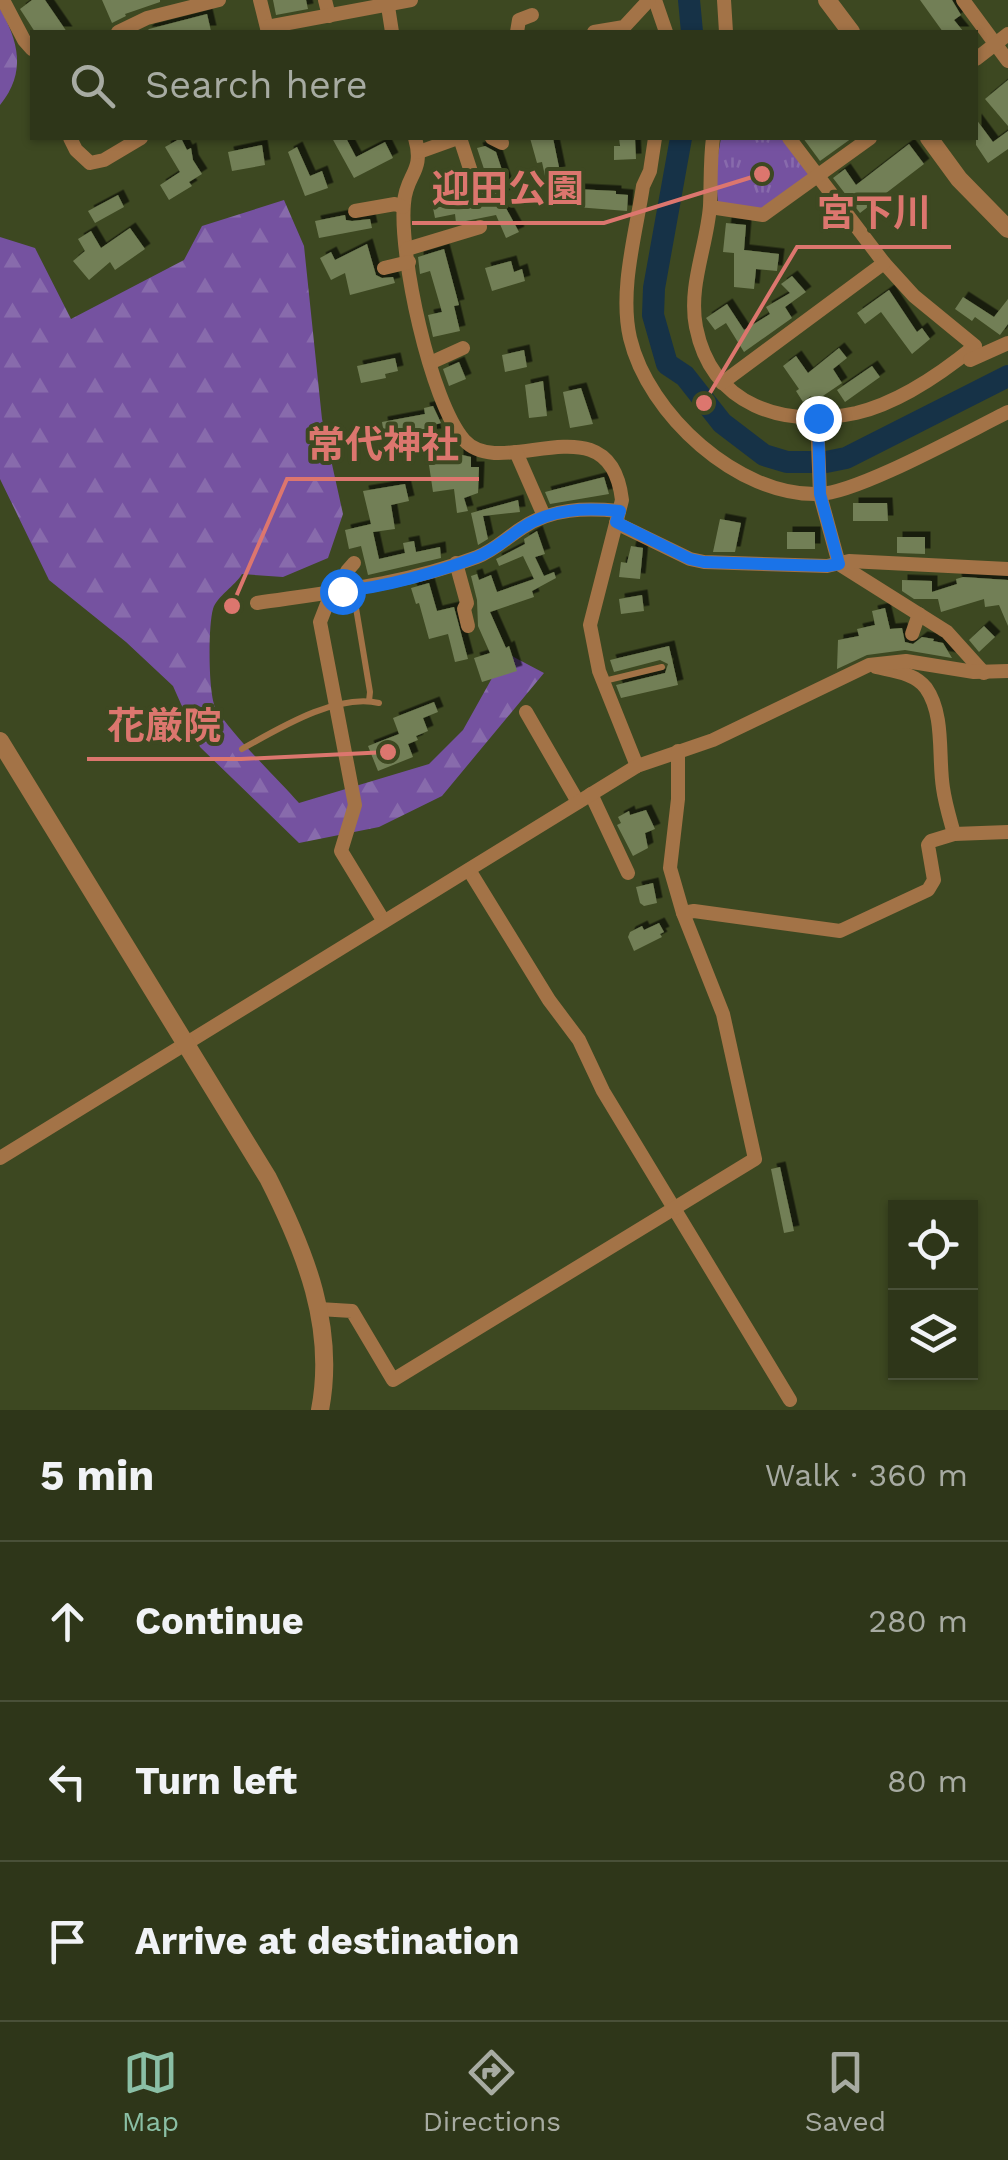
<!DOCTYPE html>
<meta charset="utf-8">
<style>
:root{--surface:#2e3619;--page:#3a4126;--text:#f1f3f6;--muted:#a7aba2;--line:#495038;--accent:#8abfa5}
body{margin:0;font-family:"Work Sans","Noto Sans JP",sans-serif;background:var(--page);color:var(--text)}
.controls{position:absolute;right:30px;bottom:30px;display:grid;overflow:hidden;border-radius:0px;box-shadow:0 2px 8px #0004}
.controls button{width:90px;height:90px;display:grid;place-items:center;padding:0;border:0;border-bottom:2px solid var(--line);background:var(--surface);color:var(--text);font:50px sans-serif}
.stop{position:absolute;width:30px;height:30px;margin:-22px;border:8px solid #1a73e8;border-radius:50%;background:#fff}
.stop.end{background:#1a73e8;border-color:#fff;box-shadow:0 2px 10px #0008}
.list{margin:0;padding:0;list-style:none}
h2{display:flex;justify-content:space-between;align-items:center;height:130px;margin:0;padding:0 40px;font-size:42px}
h2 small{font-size:32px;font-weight:400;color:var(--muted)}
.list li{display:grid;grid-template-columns:65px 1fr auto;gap:30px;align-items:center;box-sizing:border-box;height:160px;padding:0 40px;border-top:2px solid var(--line)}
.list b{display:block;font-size:38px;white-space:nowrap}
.list em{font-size:32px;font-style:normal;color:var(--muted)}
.icon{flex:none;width:55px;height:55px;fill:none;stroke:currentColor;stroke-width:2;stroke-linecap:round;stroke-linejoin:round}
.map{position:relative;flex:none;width:1008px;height:1410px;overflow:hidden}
.search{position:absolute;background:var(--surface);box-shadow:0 2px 8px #0004;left:30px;right:30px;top:30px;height:110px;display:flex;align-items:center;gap:25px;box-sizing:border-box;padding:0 35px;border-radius:0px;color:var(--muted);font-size:38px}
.sheet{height:610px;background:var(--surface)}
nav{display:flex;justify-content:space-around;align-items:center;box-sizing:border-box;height:140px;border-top:2px solid var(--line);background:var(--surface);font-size:28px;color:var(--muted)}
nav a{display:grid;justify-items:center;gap:5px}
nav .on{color:var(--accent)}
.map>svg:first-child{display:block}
.forest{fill:url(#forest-firs)}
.park{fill:url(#park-tufts)}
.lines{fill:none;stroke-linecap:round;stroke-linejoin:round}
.river{stroke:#163247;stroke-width:22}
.building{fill:#727f56;filter:url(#shadow)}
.service{stroke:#a37347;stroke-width:6}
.minor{stroke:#a37347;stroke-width:14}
.tertiary{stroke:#a37347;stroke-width:18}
.route{stroke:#1a73e8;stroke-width:12}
.leader{fill:none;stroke:#dc766e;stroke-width:4}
.callout-dot{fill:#dc766e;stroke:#3d4821;stroke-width:4}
.callout-label{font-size:38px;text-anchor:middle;font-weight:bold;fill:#dc766e;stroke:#3d4821;stroke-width:8;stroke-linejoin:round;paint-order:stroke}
</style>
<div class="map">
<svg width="1008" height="1410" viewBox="0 0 1008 1410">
<defs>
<pattern id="forest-firs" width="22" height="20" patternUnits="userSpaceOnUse" patternTransform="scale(2.5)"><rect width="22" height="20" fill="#7552a0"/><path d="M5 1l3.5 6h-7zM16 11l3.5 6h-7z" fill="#886bac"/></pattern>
<pattern id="park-tufts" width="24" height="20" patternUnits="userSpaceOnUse" patternTransform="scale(2.5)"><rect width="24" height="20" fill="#7552a0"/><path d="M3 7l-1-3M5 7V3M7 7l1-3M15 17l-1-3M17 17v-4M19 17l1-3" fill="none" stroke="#886bac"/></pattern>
<filter id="shadow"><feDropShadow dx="5.5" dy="-5.5" stdDeviation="0" flood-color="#0009"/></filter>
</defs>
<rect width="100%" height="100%" fill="#3d4821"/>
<!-- forest -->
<g class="forest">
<path d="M0,8C18,41 27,72 0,105Z"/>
<path d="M284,200L304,246L322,419L343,514L328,558L283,577L242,574C235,586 217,596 213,609C208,626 208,696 216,709C235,738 275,776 299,803L429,764L463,730L506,653L544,673L442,796L379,827L299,843L200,747L173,686L126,642L49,580L0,479V237L35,248L71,319L184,260L202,226Z"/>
</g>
<!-- park -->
<path class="park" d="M721,138H784L809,170L808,175L763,210L718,202L715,172Z"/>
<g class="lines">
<!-- river -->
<g class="river">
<path d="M689,0L692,32"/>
<path d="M681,138L654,288L653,315L667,364L685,376L722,423L764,455L787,462H826L846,458L1008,376"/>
</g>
</g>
<!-- building -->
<g class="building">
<path d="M32,0H45L67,32H35L20,9Z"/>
<path d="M102,0H160V2L125,14L126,16L112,23Z"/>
<path d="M273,0H306L308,9L276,15Z"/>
<path d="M920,0H952L961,15L954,20L964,32H943Z"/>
<path d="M207,14L211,31L146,32L149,29Z"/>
<path d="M1008,80V126L985,99Z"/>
<path d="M976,119L993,142L1008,131V149L988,163L976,145Z"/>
<path d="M181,138L187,150L191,148L193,160L202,174L189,182L192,186L169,200L160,185L180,172L165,147Z"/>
<path d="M332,138H346L356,157L385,142L393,158L354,178Z"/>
<path d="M530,138H553L560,172L545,176L542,162L537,163Z"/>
<path d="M619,138H635L636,159L614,160V146H620Z"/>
<path d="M803,138H852L820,161Z"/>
<path d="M909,144L924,164L860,213L833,178L845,169L856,185Z"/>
<path d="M262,145L265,165L232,171L228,152Z"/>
<path d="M485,146L496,152L507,185L504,186L505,195L500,197L519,232L506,238L496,215L456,223L455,214L435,218L433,208L483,199L480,191L490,187L477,148Z"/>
<path d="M297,147L310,176L322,171L328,188L305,196L288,152Z"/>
<path d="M576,189L616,191V194L628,195L627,211L576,207Z"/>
<path d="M118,195L124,207L95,223L88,211Z"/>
<path d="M345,215L346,220L352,221L370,219L372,228L319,238L315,221Z"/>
<path d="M726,223L746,225L744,250L779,254L777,271L756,269L754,289L734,287V253L723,252Z"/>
<path d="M130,228L145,249L115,270L110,262L89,280L73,261L85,251L78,239L91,231L101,248Z"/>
<path d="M367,244L376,275L382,278L393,277L395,283L350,295L345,273L331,280L320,258L331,252L335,260Z"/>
<path d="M444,249L459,305L454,306L460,331L433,337L428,315L442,312L430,271L420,274L418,257Z"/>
<path d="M511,261L514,272L522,269L525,281L492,291L485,268Z"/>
<path d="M792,276L806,292L785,307L792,318L744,352L726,323L715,330L706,318L727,304L744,330L770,314L766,307L790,293L781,284Z"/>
<path d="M889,290L917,332L922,328L930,339L912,354L881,312L865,324L857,313Z"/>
<path d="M963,297L994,317L1008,299V324L1000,335L975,317L972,321L955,309Z"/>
<path d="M839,348L847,358L833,369L842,383L814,402L811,396L803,402L796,391L799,389L783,366L796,356L808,373Z"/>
<path d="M524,350L527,367L505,372L502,355Z"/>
<path d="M395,358L398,371L385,374L386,378L361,383L357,366Z"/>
<path d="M459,362L466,379L449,386L443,369Z"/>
<path d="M872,366L880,377L845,402L837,390Z"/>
<path d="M543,381L547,416L529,418L525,385Z"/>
<path d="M581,388L593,424L570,428L563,392Z"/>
<path d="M433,406L441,423L434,425L436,434L385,441L382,422L425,414L424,408Z"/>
<path d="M458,454L471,457V467H479L478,493L464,498L468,511L457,513L454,489L433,492L429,465L458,461Z"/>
<path d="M604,477L609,494L550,504L545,492Z"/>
<path d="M405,484L409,501L391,505L395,529L373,532L379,559L405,553L403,543L414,541L416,552L440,547L441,558L368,575L361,546L349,549L345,530L371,524L363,491Z"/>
<path d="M518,500L520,512L483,516L488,539L478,545L471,513Z"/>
<path d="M853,503H887L888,521H853Z"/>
<path d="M720,519L741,523L735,552H713Z"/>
<path d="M537,531L545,554L535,557L544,576L554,572L556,578L532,591L534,597L490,612L506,648L509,646L517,671L482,682L474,658L490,653L478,626L477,600L471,576L477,574L479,580L491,575L497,592L534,579L523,556L499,566L496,559L525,544L524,539Z"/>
<rect x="787" y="532" width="28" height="17"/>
<path d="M897,537H925V554L897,553Z"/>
<path d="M631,546L643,548L640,579L619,577L621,562L627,563Z"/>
<path d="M963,577L1008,580V626L999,605L985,607L984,599L941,612L938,599H914L902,591V580L932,581V592L957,584L956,579Z"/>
<path d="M429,583L437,611L454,607L468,659L455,662L448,634L429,639L419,603L416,604L411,588Z"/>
<path d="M642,595L644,611L621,614L619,599Z"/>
<path d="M885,608L890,629L902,628L905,642L913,644L922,637L934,639L933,641L943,643L952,658L905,650L867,655L837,669L838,640L859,636L857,629L875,625L872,611Z"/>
<path d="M984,626L995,637L979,652L969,640Z"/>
<path d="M669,646L678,685L621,698L616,685L665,673L668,664L660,660L614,672L610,660Z"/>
<path d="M434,702L438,712L423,718L428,731L416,736L418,740L408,744L413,757L378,771L368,746L399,734L393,718Z"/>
<path d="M646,810L655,829L645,833L648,848L633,856L617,825L621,823L618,817L629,811L630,815Z"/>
<path d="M653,883L657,903L644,906L640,903L636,887Z"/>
<path d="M659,923L664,932L660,934L662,937L634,951L628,937L630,932L642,926L644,930Z"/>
<path d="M780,1167L794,1231L784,1233L771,1169Z"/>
</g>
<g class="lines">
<!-- service -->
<g class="service">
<path d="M353,590L370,692L369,701"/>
<path d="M604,681L662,667"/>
<path d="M242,749C278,729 336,693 379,703"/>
</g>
<!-- minor -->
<g class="minor">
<path d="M3,0L24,40L32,49"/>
<path d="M260,0L268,32"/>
<path d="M325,0L329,16"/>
<path d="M387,0L392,32"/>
<path d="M655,0L666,32"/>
<path d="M724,0L726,32"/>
<path d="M963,0L1008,61"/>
<path d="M267,27L411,0"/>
<path d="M118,32L147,18L219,0"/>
<path d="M517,32L519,20L532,15"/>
<path d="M594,32L624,27L649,0"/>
<path d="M976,59L1008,34"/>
<path d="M70,138L76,150L90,163L104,160L141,138"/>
<path d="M415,138C425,173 406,173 404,203C399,254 430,401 464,440C502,483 610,397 622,500L590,625L599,671L637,766"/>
<path d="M460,138L474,181"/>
<path d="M492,138L502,143"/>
<path d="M655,138L650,171L643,186C636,233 619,290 630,338C648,414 738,497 819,494C858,493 967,432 1008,412"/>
<path d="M713,138C710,161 711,183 710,206C707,246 688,286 696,327C712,407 784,428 856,413C899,403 942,373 975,346L914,296L884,263L789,138"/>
<path d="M419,152L458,138"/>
<path d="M710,207L763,215L870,138"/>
<path d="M355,211L395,204L403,207"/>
<path d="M407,249L480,227"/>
<path d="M384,268L409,262"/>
<path d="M970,360L1008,343"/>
<path d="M430,363L463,348"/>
<path d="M722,383L884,263"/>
<path d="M817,417L820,495L839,564L947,632L984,673"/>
<path d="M516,452L544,516"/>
<path d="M616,523L690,559L704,562L827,566L849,561L1008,569"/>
<path d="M456,563L467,603L464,609L468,626"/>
<path d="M350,590L347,571L354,563"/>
<path d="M344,595L327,604L320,622L355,805L341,851L383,920"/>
<path d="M257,603C331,592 406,584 477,557C495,550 506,538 522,528C551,508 586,508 619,511"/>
<path d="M912,634L919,614"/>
<path d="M876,667C893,671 915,673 926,688C945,715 938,757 943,788C945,803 950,819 954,834"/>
<path d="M526,712L578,802"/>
<path d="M591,794L628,873"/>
<path d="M469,870L549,1000L579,1040L603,1091L790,1400"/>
<path d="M683,913L694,911L840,931L928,890L934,880L928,845L931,841L954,834L1008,832"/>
<path d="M0,1158L637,766L713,740L869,665L906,661L974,672L1008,671"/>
<path d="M319,1309L352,1311L393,1380L755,1159L723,1014L683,913L670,868L678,799V751"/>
</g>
<!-- tertiary -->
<g class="tertiary">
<path d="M827,0L851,32"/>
<path d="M929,138L959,179L1008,229"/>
<path d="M0,741L268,1178C305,1251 336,1327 320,1410"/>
</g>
</g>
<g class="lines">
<!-- route -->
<path class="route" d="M342,591C383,588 438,572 477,557C495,550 507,538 522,528C552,508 586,508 620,511L616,522L690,559L704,562L827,566L839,564L820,494L818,418"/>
</g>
<!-- callouts -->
<path class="leader" d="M762 174L604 223H412M704 403L797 247H951M232 606L287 479H479M388 752L241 759H87"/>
<g class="callout-dot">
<circle cx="762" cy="174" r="10"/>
<circle cx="704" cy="403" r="10"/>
<circle cx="232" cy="606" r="10"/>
<circle cx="388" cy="752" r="10"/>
</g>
<g class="callout-label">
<text x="508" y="202">迎田公園</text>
<text x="874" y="226">宮下川</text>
<text x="383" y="458">常代神社</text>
<text x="164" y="739">花厳院</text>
</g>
</svg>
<div class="controls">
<button><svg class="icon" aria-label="locate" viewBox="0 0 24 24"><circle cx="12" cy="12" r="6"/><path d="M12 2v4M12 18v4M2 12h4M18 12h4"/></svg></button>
<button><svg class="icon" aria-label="layers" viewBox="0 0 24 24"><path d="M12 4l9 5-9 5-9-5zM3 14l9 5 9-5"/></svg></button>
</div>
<div class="stop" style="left:342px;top:591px"></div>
<div class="stop end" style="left:818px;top:418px"></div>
<div class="search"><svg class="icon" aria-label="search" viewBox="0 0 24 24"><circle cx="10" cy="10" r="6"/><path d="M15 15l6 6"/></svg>Search here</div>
</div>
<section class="sheet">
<h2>5 min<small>Walk · 360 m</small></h2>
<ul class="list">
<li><svg class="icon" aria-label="ahead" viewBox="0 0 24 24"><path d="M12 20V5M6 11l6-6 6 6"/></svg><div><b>Continue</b></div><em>280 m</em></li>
<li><svg class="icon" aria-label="left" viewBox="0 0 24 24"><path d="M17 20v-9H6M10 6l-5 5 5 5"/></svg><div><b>Turn left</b></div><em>80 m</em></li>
<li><svg class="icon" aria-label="arrive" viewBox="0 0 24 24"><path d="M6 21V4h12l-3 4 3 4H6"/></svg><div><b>Arrive at destination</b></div></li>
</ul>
</section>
<nav>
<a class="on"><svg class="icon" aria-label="map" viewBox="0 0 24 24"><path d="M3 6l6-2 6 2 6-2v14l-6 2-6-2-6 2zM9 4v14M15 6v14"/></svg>Map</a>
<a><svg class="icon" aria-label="directions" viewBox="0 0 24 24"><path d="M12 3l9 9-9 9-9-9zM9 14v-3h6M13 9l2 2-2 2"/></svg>Directions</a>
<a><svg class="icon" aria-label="saved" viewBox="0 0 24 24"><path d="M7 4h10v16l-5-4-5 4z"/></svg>Saved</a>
</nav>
